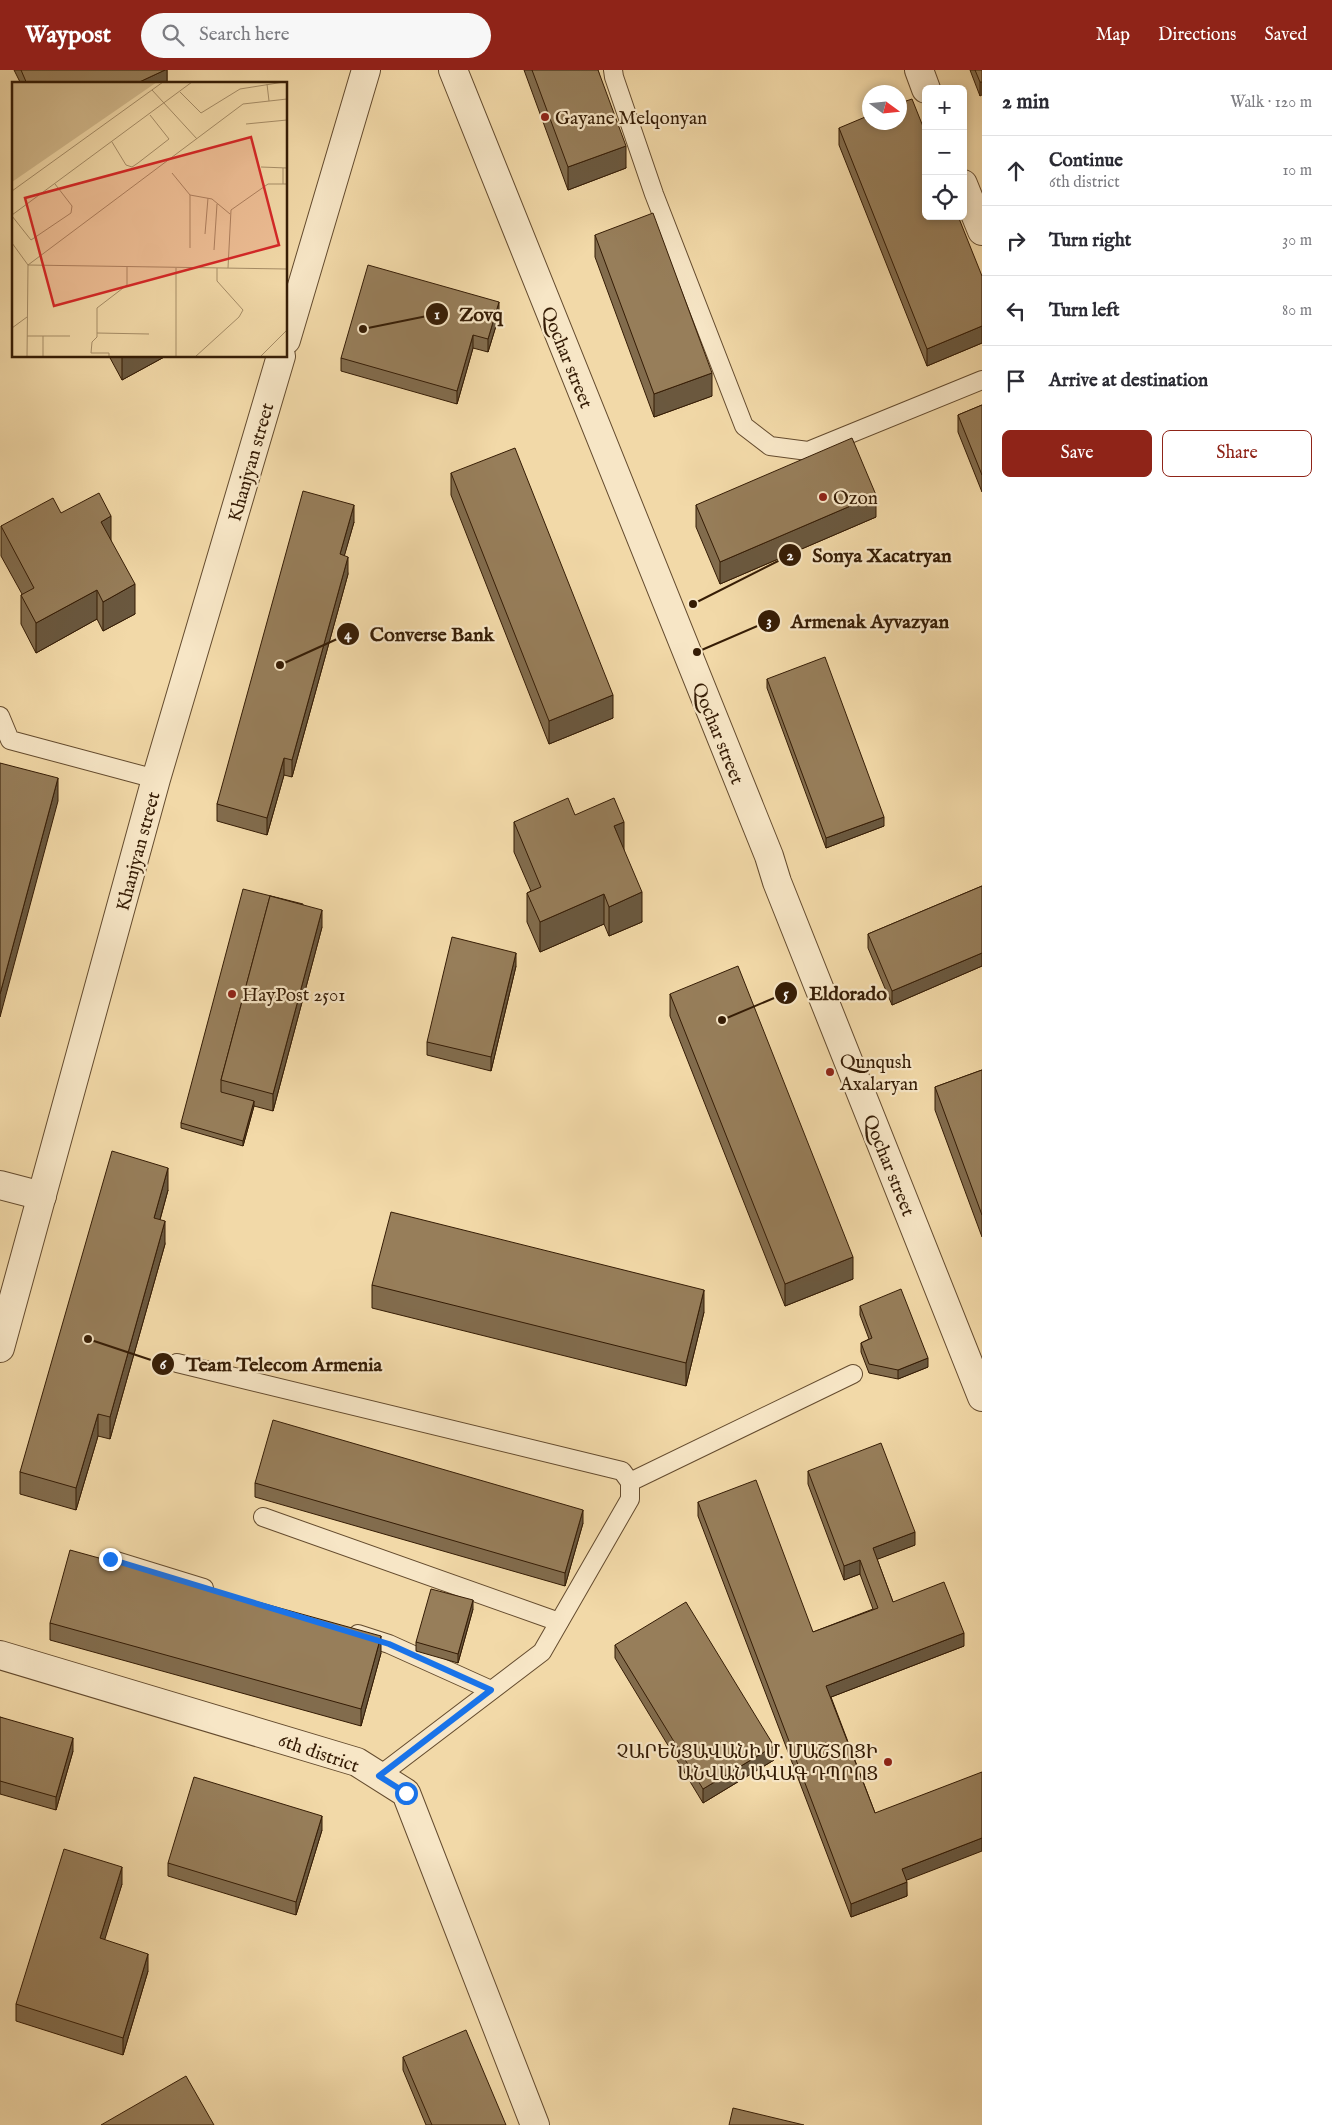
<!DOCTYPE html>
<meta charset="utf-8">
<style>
:root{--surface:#fff;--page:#f7f7f7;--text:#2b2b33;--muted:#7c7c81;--line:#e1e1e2;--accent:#8f2418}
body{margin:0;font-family:"IM FELL English","Noto Serif Armenian",serif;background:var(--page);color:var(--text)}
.controls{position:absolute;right:15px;top:15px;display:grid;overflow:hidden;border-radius:8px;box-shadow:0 2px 8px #0003}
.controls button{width:45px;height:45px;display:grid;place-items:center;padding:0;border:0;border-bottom:1px solid var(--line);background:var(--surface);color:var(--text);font:25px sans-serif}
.compass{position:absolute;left:862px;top:15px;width:45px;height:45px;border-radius:50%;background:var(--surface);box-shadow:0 2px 8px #0003;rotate:105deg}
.stop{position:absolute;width:15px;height:15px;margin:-11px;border:4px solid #1a73e8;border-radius:50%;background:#fff}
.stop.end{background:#1a73e8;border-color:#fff;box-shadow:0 1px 5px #0008}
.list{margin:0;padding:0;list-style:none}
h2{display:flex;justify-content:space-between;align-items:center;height:65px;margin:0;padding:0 20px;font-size:21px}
h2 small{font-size:16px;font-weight:400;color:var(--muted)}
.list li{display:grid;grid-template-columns:32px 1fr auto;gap:15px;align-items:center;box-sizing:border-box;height:70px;padding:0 20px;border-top:1px solid var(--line)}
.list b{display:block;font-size:19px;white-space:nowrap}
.list p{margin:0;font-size:16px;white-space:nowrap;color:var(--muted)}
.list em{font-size:16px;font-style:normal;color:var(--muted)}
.actions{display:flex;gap:10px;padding:15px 20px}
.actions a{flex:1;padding:11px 0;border:1px solid var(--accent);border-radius:8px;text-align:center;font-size:18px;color:var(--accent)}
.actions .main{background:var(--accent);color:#fff}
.icon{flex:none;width:28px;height:28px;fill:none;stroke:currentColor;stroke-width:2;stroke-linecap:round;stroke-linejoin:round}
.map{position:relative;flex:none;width:982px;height:2055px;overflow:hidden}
header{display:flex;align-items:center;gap:30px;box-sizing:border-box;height:70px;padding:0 25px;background:var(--accent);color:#fff}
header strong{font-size:24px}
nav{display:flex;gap:28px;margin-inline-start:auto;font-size:18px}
.search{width:350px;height:45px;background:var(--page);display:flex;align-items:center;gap:12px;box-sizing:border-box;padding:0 18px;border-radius:28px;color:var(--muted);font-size:19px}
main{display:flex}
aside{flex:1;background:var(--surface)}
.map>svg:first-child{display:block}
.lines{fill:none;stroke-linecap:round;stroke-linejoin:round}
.service-casing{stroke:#644b2e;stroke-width:20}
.minor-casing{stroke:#644b2e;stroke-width:30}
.service{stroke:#f7e6c6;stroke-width:18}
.minor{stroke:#f7e6c6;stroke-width:28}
.wall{fill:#826c4d;stroke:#351c05}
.shaded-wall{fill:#6a583f;stroke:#351c05}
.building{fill:#977e5a;stroke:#351c05}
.route{stroke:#1a73e8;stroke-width:6}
.poi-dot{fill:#8f2418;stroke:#f7e6c6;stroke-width:2}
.labels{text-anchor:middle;stroke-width:4.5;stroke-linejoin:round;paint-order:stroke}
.poi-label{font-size:19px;fill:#351c05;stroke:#f7e6c6;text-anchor:start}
.street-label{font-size:19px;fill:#351c05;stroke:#f7e6c6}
.inset-road{fill:none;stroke:#a68d67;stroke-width:1}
.view{fill:#d62828;fill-opacity:0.15;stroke:#d62828;stroke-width:2.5}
.inset-edge{fill:none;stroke:#351c05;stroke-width:2.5}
.leader{fill:none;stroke:#351c05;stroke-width:2}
.callout-dot{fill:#351c05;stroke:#f7e6c6;stroke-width:2}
.mark-label{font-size:15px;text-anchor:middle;font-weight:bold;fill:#fff}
.callout-label{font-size:20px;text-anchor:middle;font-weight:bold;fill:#351c05;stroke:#f7e6c6;stroke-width:4.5;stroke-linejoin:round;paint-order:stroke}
</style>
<header>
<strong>Waypost</strong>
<div class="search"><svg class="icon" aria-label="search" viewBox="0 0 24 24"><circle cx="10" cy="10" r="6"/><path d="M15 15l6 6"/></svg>Search here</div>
<nav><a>Map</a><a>Directions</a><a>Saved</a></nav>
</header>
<main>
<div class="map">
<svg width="982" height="2055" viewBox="0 0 982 2055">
<rect width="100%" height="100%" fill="#f2d9a8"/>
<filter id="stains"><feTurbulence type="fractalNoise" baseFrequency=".004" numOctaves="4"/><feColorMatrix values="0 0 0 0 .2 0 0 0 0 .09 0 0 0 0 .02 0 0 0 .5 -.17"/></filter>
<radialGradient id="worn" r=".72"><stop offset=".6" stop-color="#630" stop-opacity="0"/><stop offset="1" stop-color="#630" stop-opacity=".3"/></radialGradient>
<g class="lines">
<!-- service casing -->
<g class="service-casing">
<g id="service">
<path d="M613,0L614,7L654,124L744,356L770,376L808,381L982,310"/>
<path d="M0,646L10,670L156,709"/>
<path d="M177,1293L622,1401L630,1412V1429L542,1582L379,1706"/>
<path d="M630,1412L853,1304"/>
<path d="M263,1447L559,1552"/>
<path d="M110,1489L204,1518"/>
<path d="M358,1564L389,1574L491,1620"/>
</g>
</g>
<!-- minor casing -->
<g class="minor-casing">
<g id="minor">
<path d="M453,0L769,786L777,812L982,1327"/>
<path d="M919,0L926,19"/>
<path d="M963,114L982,161"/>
<path d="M286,270L366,0"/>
<path d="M0,1115L42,1126"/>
<path d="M0,1278L156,709L281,286"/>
<path d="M0,1585L357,1692L406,1723L535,2055"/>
</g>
</g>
<!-- service -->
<use href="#service" class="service"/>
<!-- minor -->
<use href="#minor" class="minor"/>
</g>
<!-- wall -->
<g class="wall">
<path d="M14,0H167V13L164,14H21Z"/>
<path d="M524,0H598L626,98L568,120Z"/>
<path d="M970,0H982L980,26Z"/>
<path d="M839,58L982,206V273L927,296L839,75Z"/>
<path d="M595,165L712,326L654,347L595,187Z"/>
<path d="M499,246L488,282L473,278L457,334L341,301V288Z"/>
<path d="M109,286H166L122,310Z"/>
<path d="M982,335V422L958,362V345Z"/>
<path d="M451,403L613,648L549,674L451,425Z"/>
<path d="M696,435L876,447L720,514L696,457Z"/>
<path d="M61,443L111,471L135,544L103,561L97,549L36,583L21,554V525L22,524L1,486V456Z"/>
<path d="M354,452L344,486L348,504L292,707L284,705L267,765L217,751V734Z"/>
<path d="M767,609L884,756L826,778L767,618Z"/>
<path d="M575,745L624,781L642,852L609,866L604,854L540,882L527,852V823L531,821L514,782V752Z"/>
<path d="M982,816V896L892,935L868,878V864Z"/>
<path d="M303,835L322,857L273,1041L254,1036L243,1076L181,1058V1053Z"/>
<path d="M516,896L491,1001L427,985V972Z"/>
<path d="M670,924L853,1209L785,1236L670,946Z"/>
<path d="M982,1000V1167L935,1040V1017Z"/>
<path d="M168,1120L160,1150L165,1174L110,1369L98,1366L76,1440L20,1424V1402Z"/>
<path d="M372,1215L704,1242L686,1316L372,1238Z"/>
<path d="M860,1236L928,1297L898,1309L869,1303L861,1282V1273L869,1269L860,1245Z"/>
<path d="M808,1401L915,1475L877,1489L893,1532L964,1576L831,1627L875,1743L906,1811L907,1826L851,1847L698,1446V1432L813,1562L873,1539L860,1504L844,1510L808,1414Z"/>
<path d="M255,1413L583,1453L565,1516L255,1427Z"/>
<path d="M473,1539L458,1593L416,1581V1572Z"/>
<path d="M50,1553L381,1583L361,1656L50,1570Z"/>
<path d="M615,1575L774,1690L703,1733L615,1588Z"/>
<path d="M0,1647L73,1681L56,1740L0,1724Z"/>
<path d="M322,1760L296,1845L168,1806V1793Z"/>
<path d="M122,1814L104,1870L148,1901L123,1985L16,1951V1934Z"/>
<path d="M403,1987L506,2055H426L403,2000Z"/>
</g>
<!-- shaded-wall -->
<g class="shaded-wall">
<path d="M165,0H167V13L164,14H135Z"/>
<path d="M980,12H982V25L980,26Z"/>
<path d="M626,76V98L568,120V97Z"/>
<path d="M499,232V246L488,282V269Z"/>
<path d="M982,256V273L927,296V279Z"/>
<path d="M473,265V278L457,334V321Z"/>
<path d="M122,286H166L122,310Z"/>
<path d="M712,303V326L654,347V324Z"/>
<path d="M876,425V447L720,514V492Z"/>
<path d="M354,435V452L340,501V484Z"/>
<path d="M111,446V475L101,452Z"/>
<path d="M348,487V504L292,707V690Z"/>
<path d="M135,514V544L103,561V532Z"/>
<path d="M97,520V549L36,583V553Z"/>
<path d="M613,625V648L549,674V651Z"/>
<path d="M284,688V705L267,765V748Z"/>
<path d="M58,708V731L0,947V924Z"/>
<path d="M884,747V756L826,778V768Z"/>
<path d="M624,752V781L614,756Z"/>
<path d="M642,822V852L609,866V837Z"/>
<path d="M604,824V854L540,882V852Z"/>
<path d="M322,840V857L273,1041V1024Z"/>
<path d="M516,883V896L491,1001V987Z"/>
<path d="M982,883V896L892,935V921Z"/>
<path d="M254,1031V1036L243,1076V1071Z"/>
<path d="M168,1098V1120L154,1171V1148Z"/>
<path d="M165,1151V1174L110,1369V1347Z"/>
<path d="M853,1187V1209L785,1236V1214Z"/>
<path d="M704,1220V1242L686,1316V1293Z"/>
<path d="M928,1288V1297L898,1309V1300Z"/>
<path d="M98,1344V1366L76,1440V1418Z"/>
<path d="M583,1440V1453L565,1516V1503Z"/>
<path d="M915,1462V1475L873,1491V1478Z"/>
<path d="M860,1490V1504L844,1510V1496Z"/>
<path d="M473,1530V1539L458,1593V1584Z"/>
<path d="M964,1563V1576L826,1629V1616Z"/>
<path d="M381,1566V1583L361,1656V1639Z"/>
<path d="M73,1668V1681L56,1740V1727Z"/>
<path d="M774,1676V1690L703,1733V1719Z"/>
<path d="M322,1746V1760L296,1845V1832Z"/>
<path d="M982,1768V1781L902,1812V1799Z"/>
<path d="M122,1797V1814L100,1885V1868Z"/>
<path d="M907,1812V1826L851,1847V1834Z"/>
<path d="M148,1884V1901L123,1985V1968Z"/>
</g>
<!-- building -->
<g class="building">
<path d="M21,0H165L135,14H27Z"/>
<path d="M532,0H598L626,76L568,97Z"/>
<path d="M975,0H982V12H980Z"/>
<path d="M912,29L926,64V146H958L982,206V256L927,279L839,58L870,45V52H900V33Z"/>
<path d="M653,143L712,303L654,324L595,165Z"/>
<path d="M368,195L499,232L488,269L473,265L457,321L341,288Z"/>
<path d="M982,335V405L958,345Z"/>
<path d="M852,368L876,425L720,492L696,435Z"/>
<path d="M515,378L613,625L549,651L451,403Z"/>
<path d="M303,421L354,435L340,484L348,487L292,690L284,688L267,748L217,734Z"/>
<path d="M99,423L111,446L101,452L135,514L103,532L97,520L36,553L21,525L34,518L1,456L53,428L61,443Z"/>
<path d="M825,587L884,747L826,768L767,609Z"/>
<path d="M0,693L58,708L0,924Z"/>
<path d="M568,728L575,745L614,728L624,752L614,756L642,822L609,837L604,824L540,852L527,823L541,817L514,752Z"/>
<path d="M982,816V883L892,921L868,864Z"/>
<path d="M243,819L303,834V835L270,826L221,1010V1022L254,1031L243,1071L181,1053Z"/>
<path d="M270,826L322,840L273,1024L221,1010Z"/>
<path d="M452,867L516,883L491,987L427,972Z"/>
<path d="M738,896L853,1187L785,1214L670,924Z"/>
<path d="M982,1000V1145L935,1017Z"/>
<path d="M112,1081L168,1098L154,1148L165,1151L110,1347L98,1344L76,1418L20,1402Z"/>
<path d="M391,1142L704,1220L686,1293L372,1215Z"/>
<path d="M901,1219L928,1288L898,1300L869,1294L861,1273L872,1268L860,1236Z"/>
<path d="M273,1350L583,1440L565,1503L255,1413Z"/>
<path d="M881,1373L915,1462L873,1478L893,1532L944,1512L964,1563L826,1616L875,1743L982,1702V1768L902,1799L907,1812L851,1834L698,1432L756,1410L813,1562L878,1538L860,1490L844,1496L808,1401Z"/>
<path d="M70,1480L381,1566L361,1639L50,1553Z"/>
<path d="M431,1519L473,1530L458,1584L416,1572Z"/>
<path d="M686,1532L774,1676L703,1719L615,1575Z"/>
<path d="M0,1647L73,1668L56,1727L0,1711Z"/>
<path d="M194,1707L322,1746L296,1832L168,1793Z"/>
<path d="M64,1779L122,1797L100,1868L148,1884L123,1968L16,1934Z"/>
<path d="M466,1960L506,2055H432L403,1987Z"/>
<path d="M186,2006L214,2055H101Z"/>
<path d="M733,2038L804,2055H729Z"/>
</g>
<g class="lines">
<!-- route -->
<path class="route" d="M110,1489L389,1574L491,1620L379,1706L406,1723"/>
</g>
<!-- markers -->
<g class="poi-dot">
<circle cx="545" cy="47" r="5"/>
<circle cx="823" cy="427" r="5"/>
<circle cx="232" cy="924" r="5"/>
<circle cx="830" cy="1002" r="5"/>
<circle cx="888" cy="1692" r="5"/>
</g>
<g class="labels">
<!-- poi labels -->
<g class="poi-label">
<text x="555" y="54">Gayane Melqonyan</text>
<text x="833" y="434">Ozon</text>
<text x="242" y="931">HayPost 2501</text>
<text x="840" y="998">Qunqush<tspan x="840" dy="22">Axalaryan</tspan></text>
<text x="878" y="1688" text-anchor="end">ՉԱՐԵՆՑԱՎԱՆԻ Մ. ՄԱՇՏՈՑԻ<tspan x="878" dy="22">ԱՆՎԱՆ ԱՎԱԳ ԴՊՐՈՑ</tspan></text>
</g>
<!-- street labels -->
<g class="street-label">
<text transform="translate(568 287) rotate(68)" y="7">Qochar street</text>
<text transform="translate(250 392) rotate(-74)" y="7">Khanjyan street</text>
<text transform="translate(719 663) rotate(68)" y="7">Qochar street</text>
<text transform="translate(137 781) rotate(-75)" y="7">Khanjyan street</text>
<text transform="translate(890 1095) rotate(68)" y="7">Qochar street</text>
<text transform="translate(319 1682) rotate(19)" y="7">6th district</text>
</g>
</g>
<!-- overview -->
<g transform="translate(12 12)">
<rect width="275" height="275" fill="#f2d9a8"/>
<path d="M0,0H145L0,100Z" fill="#d2b98c"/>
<path class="inset-road" d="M255,2L257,19M140,8L185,57M168,10L189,31L228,7L272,0M234,42L275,38M100,60L114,83L120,85L126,81L157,57L138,33M249,85L275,86M271,86V102M160,91L178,113M0,109L151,0M0,133L180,0M0,134L19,158L59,131L60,124L43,102M193,152L196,116M0,161L16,183M178,166V113L200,117L218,132M202,168L205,122M16,183L231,22L275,17M16,183L275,187M216,186L219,128L256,102H275M0,246L15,235M85,251L137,252M15,254H58M31,254V275M15,275L16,183M97,275V271H79L80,260L85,255V226L115,203V185M164,275V186M183,275L227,235L231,228L205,199V186M248,275L275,248"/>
<path class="view" d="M239,55L267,163L42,224L13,116Z"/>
<rect width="275" height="275" class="inset-edge"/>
</g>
<!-- callouts -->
<path class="leader" d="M363 259L437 244M693 534L790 485M697 582L769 551M280 595L348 564M722 950L786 923M88 1269L163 1294"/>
<g class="callout-dot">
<circle cx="363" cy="259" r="5"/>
<circle cx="693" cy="534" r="5"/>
<circle cx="697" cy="582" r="5"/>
<circle cx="280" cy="595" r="5"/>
<circle cx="722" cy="950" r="5"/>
<circle cx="88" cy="1269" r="5"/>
<circle cx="437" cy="244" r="12"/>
<circle cx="790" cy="485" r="12"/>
<circle cx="769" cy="551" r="12"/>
<circle cx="348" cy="564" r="12"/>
<circle cx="786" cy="923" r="12"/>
<circle cx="163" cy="1294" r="12"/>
</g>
<g class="mark-label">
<text x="437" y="249">1</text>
<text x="790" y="490">2</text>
<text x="769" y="556">3</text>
<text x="348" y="569">4</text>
<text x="786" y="928">5</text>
<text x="163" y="1299">6</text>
</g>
<g class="callout-label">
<text x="481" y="251">Zovq</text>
<text x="882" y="492">Sonya Xacatryan</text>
<text x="870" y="558">Armenak Ayvazyan</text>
<text x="432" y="571">Converse Bank</text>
<text x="848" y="930">Eldorado</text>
<text x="284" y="1301">Team Telecom Armenia</text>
</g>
<rect width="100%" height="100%" filter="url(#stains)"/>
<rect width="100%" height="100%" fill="url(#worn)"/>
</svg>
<div class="controls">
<button>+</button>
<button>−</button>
<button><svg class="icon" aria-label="locate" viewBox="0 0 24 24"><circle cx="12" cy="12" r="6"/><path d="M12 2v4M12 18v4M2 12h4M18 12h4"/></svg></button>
</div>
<svg class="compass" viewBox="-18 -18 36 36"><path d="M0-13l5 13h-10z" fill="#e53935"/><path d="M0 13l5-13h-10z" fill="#7c7c81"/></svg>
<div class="stop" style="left:406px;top:1723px"></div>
<div class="stop end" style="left:110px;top:1489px"></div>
</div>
<aside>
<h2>2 min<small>Walk · 120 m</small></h2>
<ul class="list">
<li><svg class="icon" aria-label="ahead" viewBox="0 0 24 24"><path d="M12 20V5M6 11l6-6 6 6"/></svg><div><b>Continue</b><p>6th district</p></div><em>10 m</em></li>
<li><svg class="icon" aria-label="right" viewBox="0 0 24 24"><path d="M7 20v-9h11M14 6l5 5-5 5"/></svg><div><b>Turn right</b></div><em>30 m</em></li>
<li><svg class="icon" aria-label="left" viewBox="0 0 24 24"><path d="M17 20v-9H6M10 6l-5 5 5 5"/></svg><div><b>Turn left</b></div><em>80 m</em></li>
<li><svg class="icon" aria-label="arrive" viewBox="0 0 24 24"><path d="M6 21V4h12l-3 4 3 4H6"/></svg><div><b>Arrive at destination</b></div></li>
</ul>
<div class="actions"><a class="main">Save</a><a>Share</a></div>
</aside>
</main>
